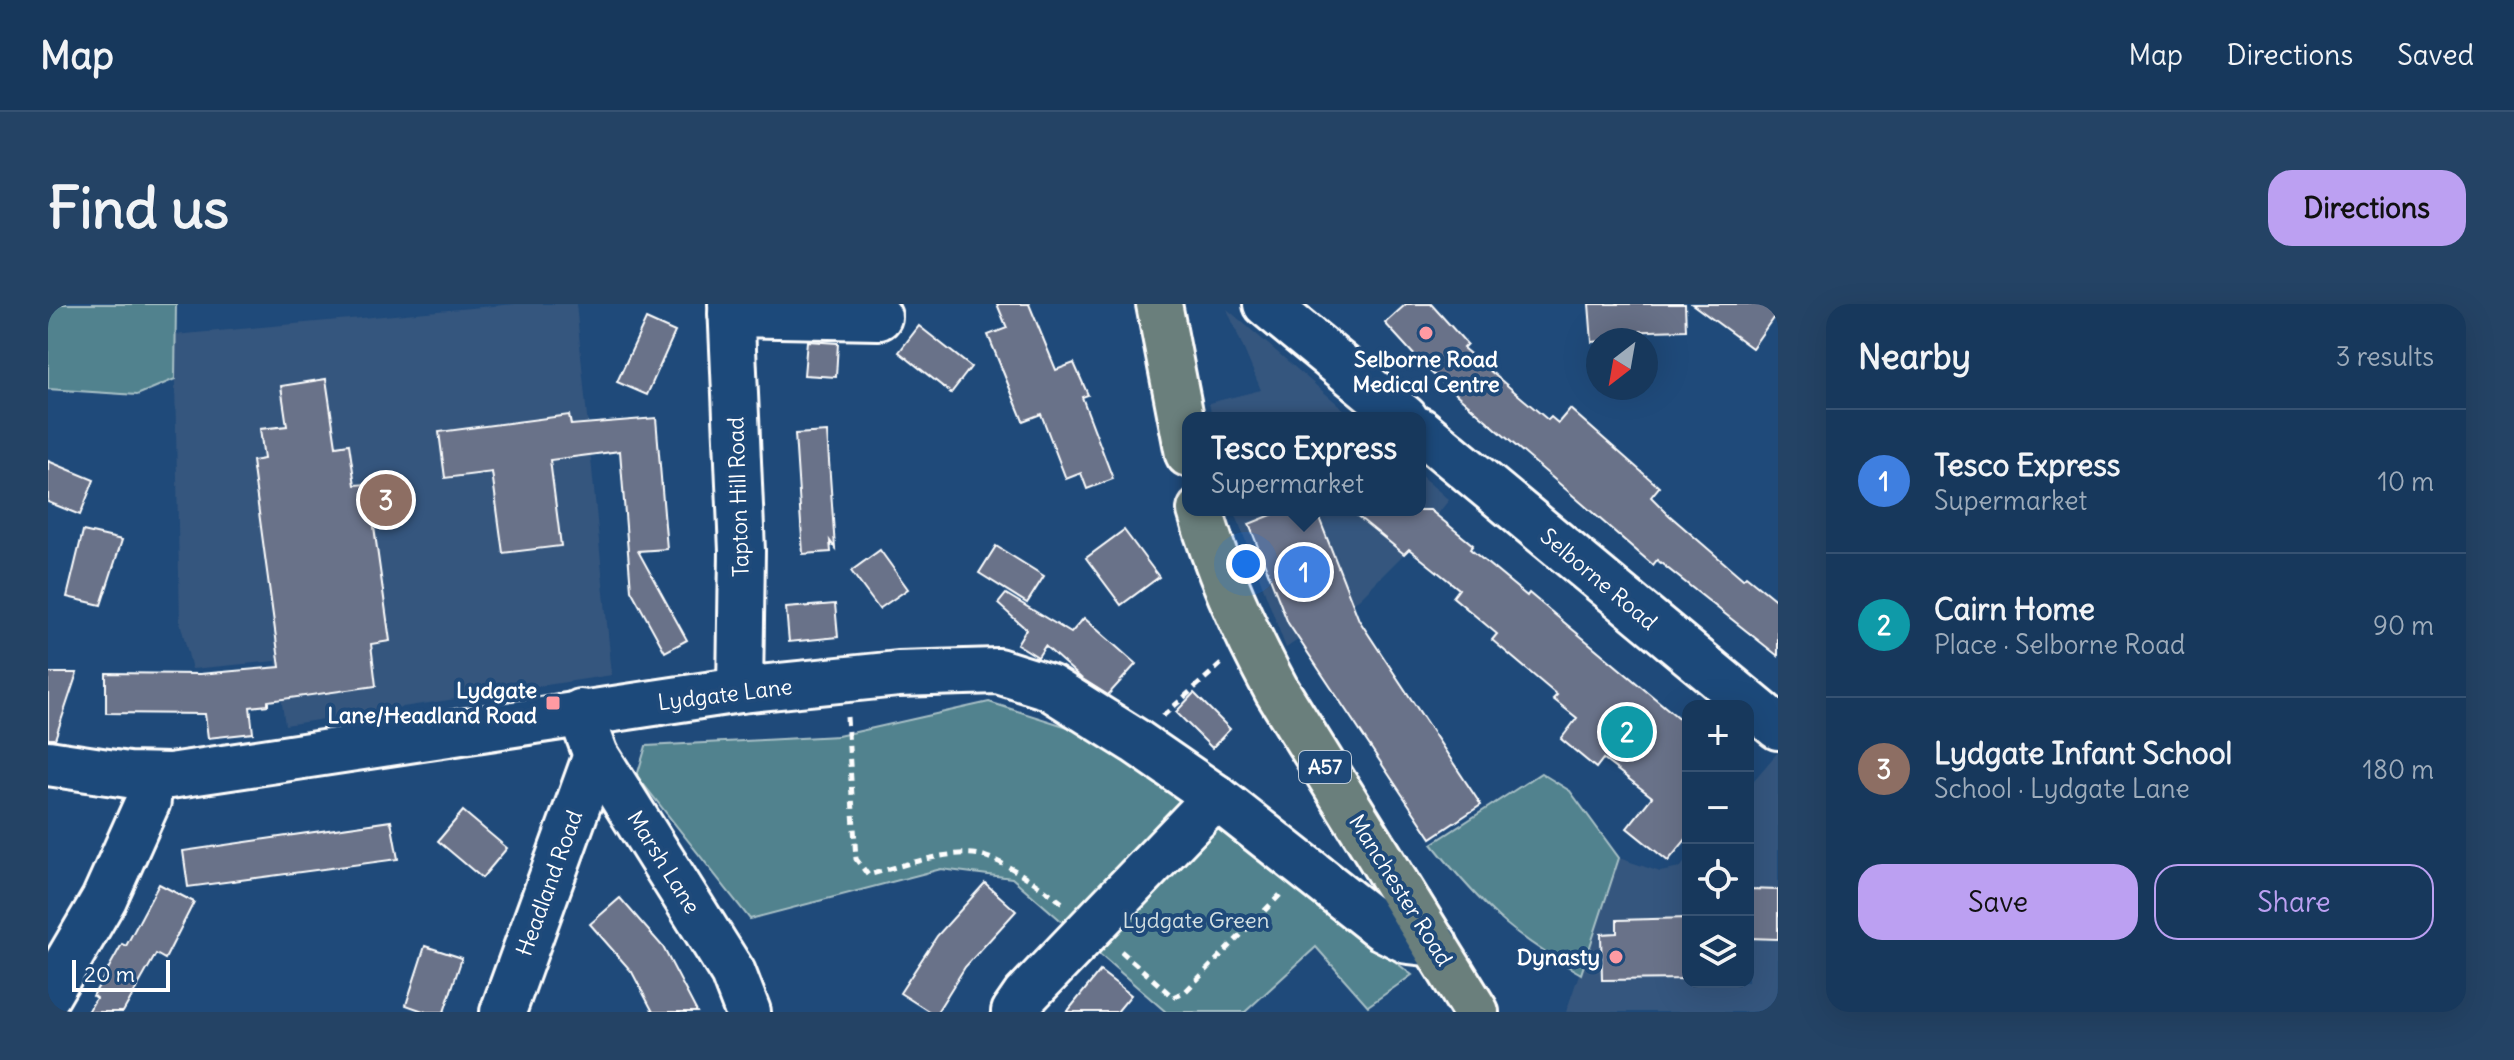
<!DOCTYPE html>
<meta charset="utf-8">
<style>
:root{--surface:#17385c;--page:#244365;--text:#f1f3f6;--muted:#9eacbb;--line:#365272;--accent:#bca0f2}
body{margin:0;font-family:Delius,sans-serif;background:var(--page);color:var(--text)}
.controls{position:absolute;right:24px;bottom:24px;display:grid;overflow:hidden;border-radius:16px;box-shadow:0 8px 32px #0002}
.controls button{width:72px;height:72px;display:grid;place-items:center;padding:0;border:0;border-bottom:2px solid var(--line);background:var(--surface);color:var(--text);font:40px sans-serif}
.compass{position:absolute;left:1538px;top:24px;width:72px;height:72px;border-radius:50%;background:var(--surface);box-shadow:0 8px 32px #0002;rotate:211deg}
.scale{position:absolute;left:24px;bottom:20px;width:98px;box-sizing:border-box;padding-left:8px;border:4px solid #fff;border-top:0;font-size:22px;line-height:28px;white-space:nowrap;color:#fff;-webkit-text-stroke:6px #1f4a7a;paint-order:stroke}
.you{position:absolute;left:1198px;top:260px;width:28px;height:28px;margin:-20px;border:6px solid #fff;border-radius:50%;background:#1a73e8;box-shadow:0 0 0 12px #1a73e833}
.badge{display:grid;place-items:center;width:52px;height:52px;border-radius:50%;background:var(--accent);color:#fff;font-size:26px;font-weight:700}
.pin{position:absolute;translate:-50% -50%;border:4px solid #fff;box-shadow:0 2px 8px #0006}
.popup{position:absolute;left:1134px;top:108px;width:244px;height:104px;box-sizing:border-box;display:grid;place-content:center;border-radius:16px;background:var(--surface);filter:drop-shadow(0 2px 6px #0005);font-size:26px;white-space:nowrap;color:var(--muted)}
.popup b{font-size:30px;color:var(--text)}
.popup::after{content:'';position:absolute;left:50%;top:100%;margin-left:-16px;border:16px solid transparent;border-top-color:var(--surface)}
.list{margin:0;padding:0;list-style:none}
h2{display:flex;justify-content:space-between;align-items:center;height:104px;margin:0;padding:0 32px;font-size:34px}
h2 small{font-size:26px;font-weight:400;color:var(--muted)}
.list li{display:grid;grid-template-columns:52px 1fr auto;gap:24px;align-items:center;box-sizing:border-box;height:144px;padding:0 32px;border-top:2px solid var(--line)}
.list b{display:block;font-size:30px;white-space:nowrap}
.list p{margin:0;font-size:26px;white-space:nowrap;color:var(--muted)}
.list em{font-size:26px;font-style:normal;color:var(--muted)}
.actions{display:flex;gap:16px;padding:24px 32px}
.actions a{flex:1;padding:18px 0;border:2px solid var(--accent);border-radius:24px;text-align:center;font-size:28px;color:var(--accent)}
.actions .main{background:var(--accent);color:#111}
.icon{flex:none;width:44px;height:44px;fill:none;stroke:currentColor;stroke-width:2;stroke-linecap:round;stroke-linejoin:round}
.map{position:relative;flex:none;width:1730px;height:708px;overflow:hidden;border-radius:24px}
header{display:flex;align-items:center;gap:48px;box-sizing:border-box;height:112px;padding:0 40px;background:var(--surface);border-bottom:2px solid var(--line)}
header strong{font-size:38px}
nav{display:flex;gap:44px;margin-inline-start:auto;font-size:28px}
.intro{display:flex;align-items:center;justify-content:space-between;box-sizing:border-box;height:192px;padding:0 48px}
h1{margin:0;font-size:56px}
.button{padding:20px 36px;border-radius:24px;background:var(--accent);color:#111;font-size:28px;font-weight:700}
main{display:flex;gap:48px;padding:0 48px}
aside{flex:1;background:var(--surface);border-radius:24px;box-shadow:0 8px 32px #0002}
.map>svg:first-child{display:block}
.built{fill:#35567e}
.green{fill:#51828e;stroke:#a8c0c6;stroke-width:2}
.building{fill:#697289;stroke:#fff;stroke-width:2}
.lines{fill:none;stroke-linecap:round;stroke-linejoin:round}
.minor-casing{stroke:#fff;stroke-width:50}
.major-casing{stroke:#fff;stroke-width:50}
.path{stroke:#fff;stroke-width:5;stroke-dasharray:8 6;stroke-linecap:butt}
.minor{stroke:#1f4a7a;stroke-width:44}
.major{stroke:#6b7f7c;stroke-width:44}
.poi-dot{fill:#ff9aa2;stroke:#1f4a7a;stroke-width:3}
.labels{text-anchor:middle;stroke-width:8;stroke-linejoin:round;paint-order:stroke}
.shield{fill:#1f4a7a;stroke:#bcc9d7;stroke-width:2}
.shield-label{font-size:20px;font-weight:bold;fill:#fff}
.poi-label{font-size:22px;font-weight:bold;fill:#fff;stroke:#1f4a7a;text-anchor:end}
.street-label{font-size:22px;fill:#fff;stroke:#1f4a7a}
.park-label{font-size:22px;fill:#d4e0e3;stroke:#1f4a7a}
</style>
<header>
<strong>Map</strong>
<nav><a>Map</a><a>Directions</a><a>Saved</a></nav>
</header>
<div class="intro"><h1>Find us</h1><a class="button">Directions</a></div>
<main>
<div class="map">
<svg width="1730" height="708" viewBox="0 0 1730 708">
<rect width="100%" height="100%" fill="#1f4a7a"/>
<filter id="ink" filterUnits="userSpaceOnUse"><feTurbulence type="fractalNoise" baseFrequency=".0125" numOctaves="2"/><feDisplacementMap in="SourceGraphic" scale="16" xChannelSelector="R" yChannelSelector="G"/><feConvolveMatrix kernelMatrix="1 2 1 2 8 2 1 2 1" color-interpolation-filters="sRGB"/></filter>
<g filter="url(#ink)">
<!-- built -->
<g class="built">
<path d="M467,0H528L564,371L237,421L228,357L144,365L132,318L126,31Z"/>
<path d="M1179,5L1306,114H1164L1161,99L1213,86Z"/>
<path d="M1372,171L1401,196L1361,245L1312,294L1238,344L1186,206H1372Z"/>
<path d="M1730,448V708H1518L1571,554L1612,568L1632,564L1640,554V678H1700V483Z"/>
</g>
<!-- green -->
<g class="green">
<path d="M0,0H128L127,75L89,91L0,85Z"/>
<path d="M941,398L1070,439L1364,671L1320,702L1268,643L1197,708H1118L964,574L893,565L702,615L589,472L598,442L790,432Z"/>
<path d="M1493,469L1522,487L1571,554L1533,670C1463,631 1434,602 1384,540Z"/>
</g>
<!-- building -->
<g class="building">
<path d="M949,0H981L1008,66L1026,59L1040,91L1034,93L1065,175L1039,185L1033,169L1018,175L993,110L975,117L940,31L959,24Z"/>
<path d="M1358,0H1383L1419,40L1415,44L1500,116L1503,113L1510,119L1522,105L1611,183L1603,193L1621,211L1695,275L1698,272L1730,298V352L1609,256L1605,261L1378,64L1337,19Z"/>
<path d="M1541,0H1637L1638,26L1568,28V36L1544,38Z"/>
<path d="M1644,0H1730V7L1704,44Z"/>
<path d="M598,15L627,28L599,91L569,78Z"/>
<path d="M871,22L923,63L903,89L851,48Z"/>
<path d="M759,37L790,39L788,73L756,71Z"/>
<path d="M278,75L288,142L301,140L307,181L320,180L342,337L323,340L328,382L220,397V401L202,403L205,429L160,434L157,410L58,409V369L152,370L232,363L204,157L216,155L212,125L239,122L233,82Z"/>
<path d="M521,111L523,121L608,114L619,245L590,247L639,336L617,348L583,286L572,147L502,156L513,242L455,249L444,168L397,174L391,128Z"/>
<path d="M779,128L787,244L782,237L783,248L755,250L747,130Z"/>
<path d="M0,157L46,176L32,211L0,198Z"/>
<path d="M1236,206H1268L1311,316L1433,501L1383,534L1240,319L1201,220Z"/>
<path d="M1302,206H1382L1425,241L1422,245L1479,292L1481,289L1640,422V533L1620,557L1579,524L1604,493L1555,455L1548,464L1513,435L1529,414L1505,395L1509,391L1444,336L1449,330L1405,293L1411,285L1361,245L1356,250Z"/>
<path d="M1076,226L1111,273L1073,301L1038,254Z"/>
<path d="M35,227L74,236L53,301L19,293Z"/>
<path d="M948,242L996,272L979,299L931,269Z"/>
<path d="M832,246L860,285L831,305L803,267Z"/>
<path d="M958,290L1023,329L1036,314L1088,360L1060,391L1033,374L997,342L990,353L969,340L978,325L950,300Z"/>
<path d="M787,300L790,333L741,338L738,304Z"/>
<path d="M0,369H29L7,435H0Z"/>
<path d="M1146,389L1182,425L1164,444L1128,408Z"/>
<path d="M415,507L459,544L434,574L390,537Z"/>
<path d="M343,517L350,555L140,583L135,547Z"/>
<path d="M937,579L968,607L917,663L889,708H882L852,689L889,632Z"/>
<path d="M111,580L146,598L117,655L108,650L75,708H40L48,694L45,692L74,640L78,642Z"/>
<path d="M1700,585L1730,586V635L1700,634Z"/>
<path d="M572,594L615,643L649,708H605L584,668L542,620Z"/>
<path d="M1640,614V675L1554,676L1553,630L1569,629V616Z"/>
<path d="M377,642L414,654L396,708H378L358,701Z"/>
<path d="M1052,667L1083,691L1069,708H1019Z"/>
</g>
<g class="lines">
<!-- minor casing -->
<g class="minor-casing">
<g id="minor">
<path d="M683,0L694,247L692,386"/>
<path d="M1218,0L1357,114"/>
<path d="M683,10L831,13"/>
<path d="M1372,126L1730,423"/>
<path d="M532,408L548,451L685,669L700,708"/>
<path d="M0,459L80,471L122,472L692,386L850,370L950,367L1001,383L1087,437L1168,493L1334,624L1360,637L1387,640"/>
<path d="M0,691L56,595L100,497L99,473"/>
<path d="M455,708L548,451"/>
<path d="M966,708L977,692L1168,493"/>
</g>
</g>
<!-- major casing -->
<g class="major-casing">
<g id="major">
<path d="M1111,0L1140,150"/>
<path d="M1152,206C1170,270 1197,328 1229,387L1428,708"/>
</g>
</g>
<!-- path -->
<g class="path">
<path d="M1115,412L1173,360"/>
<path d="M799,413L808,555L820,571C850,563 906,543 936,552C965,562 992,582 1016,600"/>
<path d="M1073,647L1125,693L1138,687L1232,591"/>
</g>
<!-- minor -->
<use href="#minor" class="minor"/>
<!-- major -->
<use href="#major" class="major"/>
</g>
</g>
<!-- markers -->
<g class="poi-dot">
<circle cx="1378" cy="29" r="8"/>
<rect x="497" y="391" width="16" height="16" rx="4"/>
<circle cx="1568" cy="653" r="8"/>
</g>
<g class="labels">
<!-- shield labels -->
<rect class="shield" x="1251" y="447" width="52" height="32" rx="6"/>
<g class="shield-label">
<text x="1277" y="470">A57</text>
</g>
<!-- poi labels -->
<g class="poi-label">
<text x="1378" y="63" text-anchor="middle">Selborne Road<tspan x="1378" dy="25">Medical Centre</tspan></text>
<text x="489" y="394">Lydgate<tspan x="489" dy="25">Lane/Headland Road</tspan></text>
<text x="1552" y="661">Dynasty</text>
</g>
<!-- street labels -->
<g class="street-label">
<text transform="translate(690 193) rotate(-92)" y="8">Tapton Hill Road</text>
<text transform="translate(1551 275) rotate(40)" y="8">Selborne Road</text>
<text transform="translate(677 390) rotate(-7)" y="8">Lydgate Lane</text>
<text transform="translate(616 558) rotate(58)" y="8">Marsh Lane</text>
<text transform="translate(501 579) rotate(-70)" y="8">Headland Road</text>
<text transform="translate(1353 586) rotate(58)" y="8">Manchester Road</text>
</g>
<!-- park labels -->
<g class="park-label">
<text x="1148" y="624">Lydgate Green</text>
</g>
</g>
</svg>
<div class="controls">
<button>+</button>
<button>−</button>
<button><svg class="icon" aria-label="locate" viewBox="0 0 24 24"><circle cx="12" cy="12" r="6"/><path d="M12 2v4M12 18v4M2 12h4M18 12h4"/></svg></button>
<button><svg class="icon" aria-label="layers" viewBox="0 0 24 24"><path d="M12 4l9 5-9 5-9-5zM3 14l9 5 9-5"/></svg></button>
</div>
<svg class="compass" viewBox="-18 -18 36 36"><path d="M0-13l5 13h-10z" fill="#e53935"/><path d="M0 13l5-13h-10z" fill="#9eacbb"/></svg>
<div class="scale">20 m</div>
<div class="you"></div>
<div class="pin badge" style="left:1256px;top:268px;background:#3f7fe0">1</div>
<div class="popup"><b>Tesco Express</b>Supermarket</div>
<div class="pin badge" style="left:1579px;top:428px;background:#0f9aa8">2</div>
<div class="pin badge" style="left:338px;top:196px;background:#8d6e63">3</div>
</div>
<aside>
<h2>Nearby<small>3 results</small></h2>
<ul class="list">
<li><span class="badge" style="background:#3f7fe0">1</span><div><b>Tesco Express</b><p>Supermarket</p></div><em>10 m</em></li>
<li><span class="badge" style="background:#0f9aa8">2</span><div><b>Cairn Home</b><p>Place · Selborne Road</p></div><em>90 m</em></li>
<li><span class="badge" style="background:#8d6e63">3</span><div><b>Lydgate Infant School</b><p>School · Lydgate Lane</p></div><em>180 m</em></li>
</ul>
<div class="actions"><a class="main">Save</a><a>Share</a></div>
</aside>
</main>
